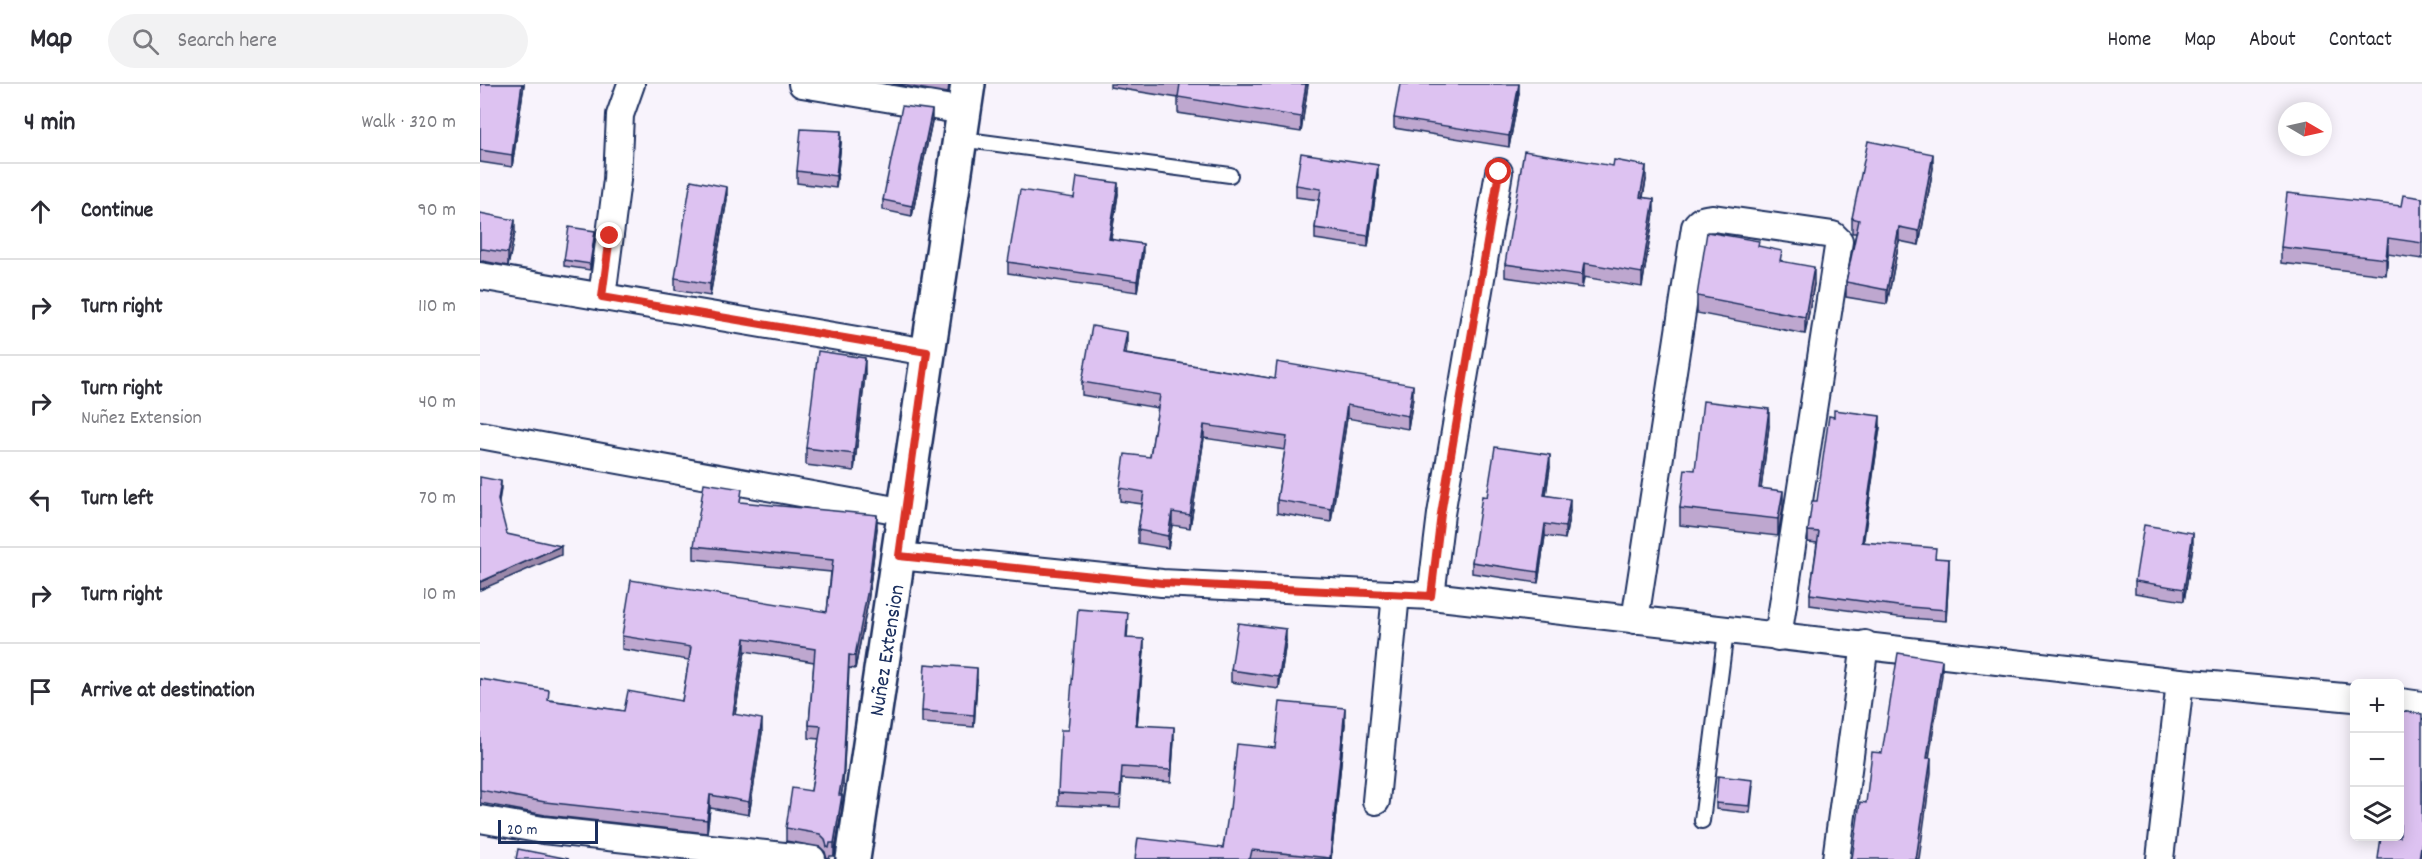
<!DOCTYPE html>
<meta charset="utf-8">
<style>
:root{--surface:#fff;--page:#f2f2f3;--text:#2b2b33;--muted:#7c7c81;--line:#e1e1e2}
body{margin:0;font-family:Dekko,sans-serif;background:var(--page);color:var(--text)}
.controls{position:absolute;right:18px;bottom:18px;display:grid;overflow:hidden;border-radius:9px;box-shadow:0 3px 15px #0003}
.controls button{width:54px;height:54px;display:grid;place-items:center;padding:0;border:0;border-bottom:2px solid var(--line);background:var(--surface);color:var(--text);font:30px sans-serif}
.compass{position:absolute;left:1798px;top:18px;width:54px;height:54px;border-radius:50%;background:var(--surface);box-shadow:0 3px 15px #0003;rotate:99deg}
.scale{position:absolute;left:18px;bottom:15px;width:100px;box-sizing:border-box;padding-left:6px;border:3px solid #1b2f5e;border-top:0;font-size:16px;line-height:21px;white-space:nowrap;color:#1b2f5e;-webkit-text-stroke:4px #fff;paint-order:stroke}
.stop{position:absolute;width:18px;height:18px;margin:-14px;border:4px solid #d93025;border-radius:50%;background:#fff}
.stop.end{background:#d93025;border-color:#fff;box-shadow:0 2px 6px #0008}
.list{margin:0;padding:0;list-style:none}
h2{display:flex;justify-content:space-between;align-items:center;height:78px;margin:0;padding:0 24px;font-size:26px}
h2 small{font-size:20px;font-weight:400;color:var(--muted)}
.list li{display:grid;grid-template-columns:39px 1fr auto;gap:18px;align-items:center;box-sizing:border-box;height:96px;padding:0 24px;border-top:2px solid var(--line)}
.list b{display:block;font-size:22px;white-space:nowrap}
.list p{margin:0;font-size:20px;white-space:nowrap;color:var(--muted)}
.list em{font-size:20px;font-style:normal;color:var(--muted)}
.icon{flex:none;width:33px;height:33px;fill:none;stroke:currentColor;stroke-width:2;stroke-linecap:round;stroke-linejoin:round}
.map{position:relative;flex:none;width:1942px;height:775px;overflow:hidden}
header{display:flex;align-items:center;gap:36px;box-sizing:border-box;height:84px;padding:0 30px;background:var(--surface);border-bottom:2px solid var(--line)}
header strong{font-size:28px}
nav{display:flex;gap:33px;margin-inline-start:auto;font-size:21px}
.search{width:420px;height:54px;background:var(--page);display:flex;align-items:center;gap:15px;box-sizing:border-box;padding:0 21px;border-radius:33px;color:var(--muted);font-size:22px}
main{display:flex}
aside{flex:1;background:var(--surface)}
.map>svg:first-child{display:block}
.lines{fill:none;stroke-linecap:round;stroke-linejoin:round}
.lane-casing{stroke:#1b2f5e;stroke-width:18}
.street-casing{stroke:#1b2f5e;stroke-width:30}
.secondary-casing{stroke:#1b2f5e;stroke-width:38}
.lane{stroke:#fff;stroke-width:14}
.street{stroke:#fff;stroke-width:26}
.secondary{stroke:#fff;stroke-width:33}
.wall{fill:#bea7cf;stroke:#1b2f5e;stroke-width:1.5}
.shaded-wall{fill:#9b88a9;stroke:#1b2f5e;stroke-width:1.5}
.building{fill:#ddc2f1;stroke:#1b2f5e;stroke-width:1.5}
.route{stroke:#d93025;stroke-width:8}
.labels{text-anchor:middle;stroke-width:6;stroke-linejoin:round;paint-order:stroke}
.street-label{font-size:22px;fill:#1b2f5e;stroke:#fff}
</style>
<header>
<strong>Map</strong>
<div class="search"><svg class="icon" aria-label="search" viewBox="0 0 24 24"><circle cx="10" cy="10" r="6"/><path d="M15 15l6 6"/></svg>Search here</div>
<nav><a>Home</a><a>Map</a><a>About</a><a>Contact</a></nav>
</header>
<main>
<aside>
<h2>4 min<small>Walk · 320 m</small></h2>
<ul class="list">
<li><svg class="icon" aria-label="ahead" viewBox="0 0 24 24"><path d="M12 20V5M6 11l6-6 6 6"/></svg><div><b>Continue</b></div><em>90 m</em></li>
<li><svg class="icon" aria-label="right" viewBox="0 0 24 24"><path d="M7 20v-9h11M14 6l5 5-5 5"/></svg><div><b>Turn right</b></div><em>110 m</em></li>
<li><svg class="icon" aria-label="right" viewBox="0 0 24 24"><path d="M7 20v-9h11M14 6l5 5-5 5"/></svg><div><b>Turn right</b><p>Nuñez Extension</p></div><em>40 m</em></li>
<li><svg class="icon" aria-label="left" viewBox="0 0 24 24"><path d="M17 20v-9H6M10 6l-5 5 5 5"/></svg><div><b>Turn left</b></div><em>70 m</em></li>
<li><svg class="icon" aria-label="right" viewBox="0 0 24 24"><path d="M7 20v-9h11M14 6l5 5-5 5"/></svg><div><b>Turn right</b></div><em>10 m</em></li>
<li><svg class="icon" aria-label="arrive" viewBox="0 0 24 24"><path d="M6 21V4h12l-3 4 3 4H6"/></svg><div><b>Arrive at destination</b></div></li>
</ul>
</aside>
<div class="map">
<svg width="1942" height="775" viewBox="0 0 1942 775">
<rect width="100%" height="100%" fill="#f8f3fc"/>
<filter id="ink" filterUnits="userSpaceOnUse"><feTurbulence type="fractalNoise" baseFrequency=".0167" numOctaves="2"/><feDisplacementMap in="SourceGraphic" scale="12" xChannelSelector="R" yChannelSelector="G"/><feConvolveMatrix kernelMatrix="1 2 1 2 8 2 1 2 1" color-interpolation-filters="sRGB"/></filter>
<g filter="url(#ink)">
<g class="lines">
<!-- lane casing -->
<g class="lane-casing">
<g id="lane">
<path d="M480,55L750,91"/>
<path d="M1222,737L1246,547"/>
</g>
</g>
<!-- street casing -->
<g class="street-casing">
<g id="street">
<path d="M322,0L484,27"/>
<path d="M0,192L447,268"/>
<path d="M122,213L137,96L140,31L151,0"/>
<path d="M0,351L426,428"/>
<path d="M419,472L682,499L951,512L1700,598L1874,614"/>
<path d="M951,512L961,430L1019,88"/>
<path d="M1155,536L1215,143C1220,135 1224,135 1233,134L1353,151L1359,157L1298,553"/>
<path d="M1920,618L1942,621"/>
<path d="M896,717L916,510"/>
<path d="M0,735L63,746L332,775"/>
<path d="M1356,775L1385,560"/>
<path d="M1680,775L1700,598"/>
</g>
</g>
<!-- secondary casing -->
<g class="secondary-casing">
<path id="secondary" d="M373,775L488,0"/>
</g>
<!-- lane -->
<use href="#lane" class="lane"/>
<!-- street -->
<use href="#street" class="street"/>
<!-- secondary -->
<use href="#secondary" class="secondary"/>
</g>
<!-- wall -->
<g class="wall">
<path d="M0,0H44L32,83L0,78Z"/>
<path d="M413,0H469L468,9Z"/>
<path d="M630,0H828L821,48L698,29V14L630,3Z"/>
<path d="M1039,9L1029,63L914,44V34Z"/>
<path d="M452,37L432,132L403,126V116Z"/>
<path d="M361,59L356,104L317,99V87Z"/>
<path d="M1453,84L1439,161L1419,157L1407,220L1366,213V198L1376,149H1372V134Z"/>
<path d="M898,92L888,163L835,155V144L839,116L816,113V101Z"/>
<path d="M1166,96L1163,113L1174,128L1162,203L1104,193L1102,204L1025,193V180Z"/>
<path d="M638,110L631,155L663,171L657,208L528,189V178L594,114Z"/>
<path d="M1942,114V175L1908,170L1906,191L1801,179V163L1921,122Z"/>
<path d="M247,115L230,212L195,206V194Z"/>
<path d="M0,129L35,148L28,182L3,177L0,178Z"/>
<path d="M115,153L110,186L84,182V176Z"/>
<path d="M1279,163L1302,177L1334,200L1325,250L1217,229V212Z"/>
<path d="M647,261L646,270L795,295L933,314L928,345L867,334L851,438L797,429V416L805,366L724,354L710,444L692,441L688,464L658,459V446L662,420L640,417V404L670,373L678,324L602,311V298Z"/>
<path d="M385,291L374,387L326,381V364Z"/>
<path d="M1289,342L1281,404L1303,424L1298,452L1200,441V424L1215,386Z"/>
<path d="M1400,343L1383,458L1456,474L1469,486L1466,537L1418,533L1330,521V510L1337,459L1328,458V447L1337,417Z"/>
<path d="M1070,383L1066,411L1090,427L1085,455L1065,452L1058,499L992,489V478L1007,413Z"/>
<path d="M262,419L397,444L388,518L375,585L369,584L363,701L361,711L362,724L354,772H350L349,775H347L345,768L340,763L306,757V744L331,707L339,655L329,654V641L334,578L265,567L255,631L282,648L269,731L230,724L227,749L65,731L0,719V595L69,616L144,627L202,617L209,576L142,565V552L347,528L351,488L214,475V462Z"/>
<path d="M1713,462L1704,517L1655,509V497Z"/>
<path d="M648,541L647,554L664,567L657,641L694,655L691,698L642,695L640,724L578,721V709L588,646Z"/>
<path d="M806,557L799,605L751,598V586Z"/>
<path d="M497,596L494,643L442,639V627Z"/>
<path d="M865,640L851,775H655L743,764L750,725L795,664Z"/>
<path d="M1273,702L1270,729L1236,725V719Z"/>
</g>
<!-- shaded-wall -->
<g class="shaded-wall">
<path d="M42,0H44L32,83V71Z"/>
<path d="M826,0H828L821,48V33Z"/>
<path d="M1039,0V9L1029,63V52Z"/>
<path d="M452,26V37L432,132V122Z"/>
<path d="M361,47V59L356,104V92Z"/>
<path d="M1453,70V84L1439,161V147Z"/>
<path d="M898,81V92L888,163V152Z"/>
<path d="M1166,82V96L1160,126V113Z"/>
<path d="M638,99V110L629,166V155Z"/>
<path d="M247,103V115L230,212V200Z"/>
<path d="M1174,115V128L1162,203V189Z"/>
<path d="M35,136V148L28,182V169Z"/>
<path d="M1419,143V157L1407,220V206Z"/>
<path d="M115,147V153L110,186V180Z"/>
<path d="M1908,154V170L1906,191V175Z"/>
<path d="M663,160V171L657,208V197Z"/>
<path d="M1104,179V193L1102,204V191Z"/>
<path d="M1334,183V200L1325,250V233Z"/>
<path d="M647,248V261L643,283V270Z"/>
<path d="M385,274V291L374,387V370Z"/>
<path d="M933,301V314L928,345V332Z"/>
<path d="M867,321V334L851,438V425Z"/>
<path d="M1289,325V342L1279,421V404Z"/>
<path d="M1400,332V343L1382,469V458Z"/>
<path d="M724,341V354L710,444V431Z"/>
<path d="M1070,371V383L1064,423V411Z"/>
<path d="M21,397V405L18,425V416Z"/>
<path d="M1303,407V424L1298,452V435Z"/>
<path d="M1090,415V427L1085,455V443Z"/>
<path d="M692,428V441L688,464V452Z"/>
<path d="M397,431V444L388,518L375,585V572Z"/>
<path d="M1065,440V452L1058,499V488Z"/>
<path d="M1713,449V462L1704,517V505Z"/>
<path d="M81,462V471L0,506V498Z"/>
<path d="M1469,475V486L1466,537V526Z"/>
<path d="M806,545V557L799,605V593Z"/>
<path d="M265,554V567L253,643V630Z"/>
<path d="M664,555V567L656,653V641Z"/>
<path d="M369,571L363,701L359,724V711Z"/>
<path d="M1462,576V591L1447,688V674Z"/>
<path d="M497,584V596L494,643V631Z"/>
<path d="M865,624V640L851,775H850Z"/>
<path d="M282,635V648L269,731V718Z"/>
<path d="M694,643V655L691,698V686Z"/>
<path d="M1451,674V689L1439,775H1436Z"/>
<path d="M230,711V724L227,749V736Z"/>
<path d="M362,711V724L354,772V759Z"/>
<path d="M1942,756V771L1941,775H1939Z"/>
</g>
<!-- building -->
<g class="building">
<path d="M0,0H42L32,71L0,66Z"/>
<path d="M700,0H826L821,33L698,13Z"/>
<path d="M920,0H1039L1029,52L914,34Z"/>
<path d="M422,22L452,26L432,122L403,116Z"/>
<path d="M321,45L361,47L356,92L317,87Z"/>
<path d="M1388,57L1453,70L1439,147L1419,143L1407,206L1366,198L1379,136L1372,134Z"/>
<path d="M1044,67L1133,82L1134,76L1166,82L1160,113L1174,115L1162,189L1104,179L1102,191L1025,180Z"/>
<path d="M821,69L898,81L888,152L835,144L841,105L816,101Z"/>
<path d="M597,93L638,99L629,155L663,160L657,197L528,178L540,106L594,114Z"/>
<path d="M211,96L247,103L230,200L195,194Z"/>
<path d="M1807,109L1921,122L1923,111L1942,114V159L1908,154L1906,175L1801,163Z"/>
<path d="M0,129L35,136L28,169L3,165L0,166Z"/>
<path d="M89,143L115,147L110,180L84,176Z"/>
<path d="M1227,148L1279,157L1278,162L1302,167L1300,177L1334,183L1325,233L1217,212Z"/>
<path d="M612,242L647,248L643,270L795,295L797,278L933,301L928,332L867,321L851,425L797,416L807,353L724,341L710,431L692,428L688,452L658,446L664,408L640,404L645,370L670,373L680,311L602,298Z"/>
<path d="M338,267L385,274L374,370L326,364Z"/>
<path d="M1223,317L1289,325L1279,404L1303,407L1298,435L1200,424L1205,385L1215,386Z"/>
<path d="M1354,326L1400,332L1382,458L1456,464L1455,474L1469,475L1466,526L1418,522L1330,510L1339,448L1328,447L1332,417H1337L1349,332L1354,333Z"/>
<path d="M1015,363L1070,371L1064,411L1090,415L1085,443L1065,440L1058,488L992,478L1002,412L1007,413Z"/>
<path d="M0,393L21,397L18,416L27,450L81,462L0,498Z"/>
<path d="M224,399L262,405L260,418L397,431L388,505L375,572L369,571L363,688L359,711H362L354,759H350L349,764L347,763L345,755L340,750L306,744L312,704L331,707L341,642L329,641L335,565L265,554L253,630L282,635L269,718L230,711L227,736L65,718L0,706V595L69,606L68,616L144,627L148,607L202,617L211,563L142,552L151,496L347,528L353,476L214,462Z"/>
<path d="M1664,441L1713,449L1704,505L1655,497Z"/>
<path d="M598,525L648,529L646,554L664,555L656,641L694,643L691,686L642,683L640,712L578,709L581,646H588Z"/>
<path d="M758,539L806,545L799,593L751,586Z"/>
<path d="M1418,569L1462,576L1447,674H1451L1436,775H1372L1380,718L1386,719L1392,668L1402,669Z"/>
<path d="M445,580L497,584L494,631L442,627Z"/>
<path d="M800,618L865,624L850,774L772,766L770,775H655L658,754L743,764L749,725H750L757,660L795,664Z"/>
<path d="M1920,627L1942,630V756L1939,775H1898L1901,753H1920Z"/>
<path d="M1238,692L1273,696L1270,722L1236,719Z"/>
<path d="M38,765L89,775H36Z"/>
</g>
</g>
<g class="lines" filter="url(#ink)">
<!-- route -->
<path class="route" d="M130,152L122,213L447,268L419,472L682,499L951,512L961,430L1019,88"/>
</g>
<g class="labels">
<!-- street labels -->
<g class="street-label">
<text transform="translate(405 566) rotate(-81)" y="8">Nuñez Extension</text>
</g>
</g>
</svg>
<div class="controls">
<button>+</button>
<button>−</button>
<button><svg class="icon" aria-label="layers" viewBox="0 0 24 24"><path d="M12 4l9 5-9 5-9-5zM3 14l9 5 9-5"/></svg></button>
</div>
<svg class="compass" viewBox="-18 -18 36 36"><path d="M0-13l5 13h-10z" fill="#e53935"/><path d="M0 13l5-13h-10z" fill="#7c7c81"/></svg>
<div class="scale">20 m</div>
<div class="stop" style="left:1019px;top:88px"></div>
<div class="stop end" style="left:130px;top:152px"></div>
</div>
</main>
